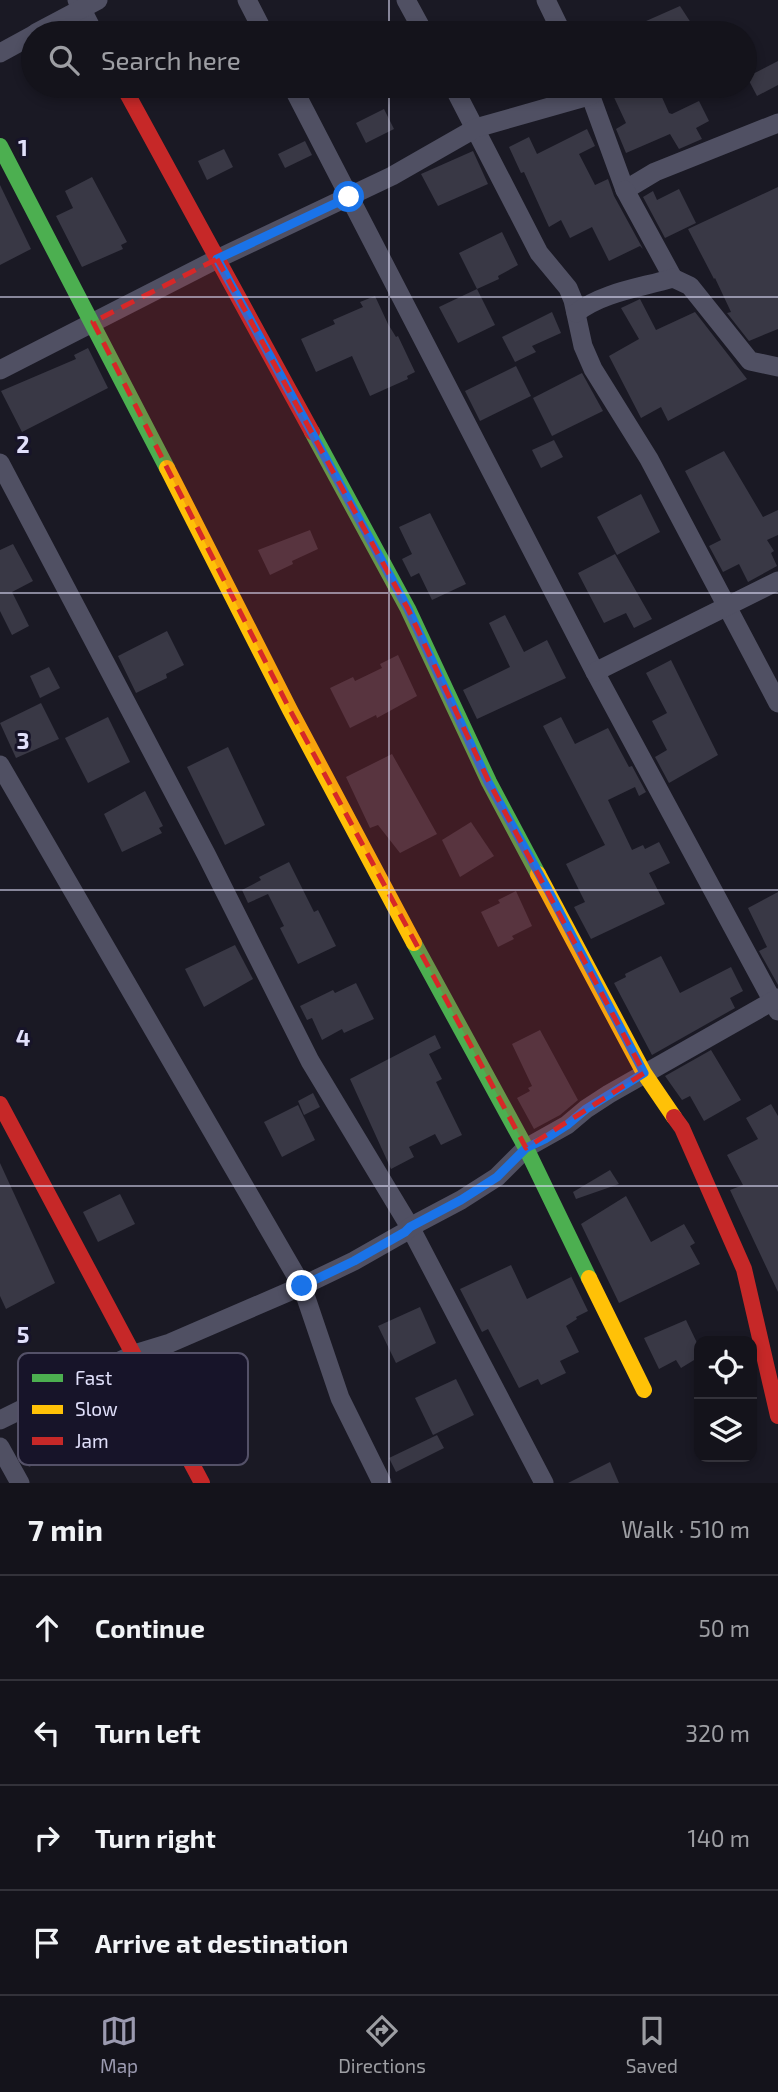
<!DOCTYPE html>
<meta charset="utf-8">
<style>
:root{--surface:#14131b;--page:#212028;--text:#f1f3f6;--muted:#9d9ea3;--line:#33323a;--accent:#9b9ab0}
body{margin:0;font-family:"Exo 2",sans-serif;background:var(--page);color:var(--text)}
.controls{position:absolute;right:21px;bottom:21px;display:grid;overflow:hidden;border-radius:14px;box-shadow:0 4px 10px #0003}
.controls button{width:63px;height:63px;display:grid;place-items:center;padding:0;border:0;border-bottom:2px solid var(--line);background:var(--surface);color:var(--text);font:35px sans-serif}
.stop{position:absolute;width:21px;height:21px;margin:-16px;border:5px solid #1a73e8;border-radius:50%;background:#fff}
.stop.end{background:#1a73e8;border-color:#fff;box-shadow:0 2px 7px #0008}
.list{margin:0;padding:0;list-style:none}
h2{display:flex;justify-content:space-between;align-items:center;height:91px;margin:0;padding:0 28px;font-size:30px}
h2 small{font-size:23px;font-weight:400;color:var(--muted)}
.list li{display:grid;grid-template-columns:46px 1fr auto;gap:21px;align-items:center;box-sizing:border-box;height:105px;padding:0 28px;border-top:2px solid var(--line)}
.list b{display:block;font-size:26px;white-space:nowrap}
.list em{font-size:23px;font-style:normal;color:var(--muted)}
.icon{flex:none;width:38px;height:38px;fill:none;stroke:currentColor;stroke-width:2;stroke-linecap:round;stroke-linejoin:round}
.map{position:relative;flex:none;width:778px;height:1483px;overflow:hidden}
.search{position:absolute;background:var(--surface);box-shadow:0 4px 10px #0003;left:21px;right:21px;top:21px;height:77px;display:flex;align-items:center;gap:18px;box-sizing:border-box;padding:0 24px;border-radius:38px;color:var(--muted);font-size:26px}
.sheet{height:511px;background:var(--surface)}
nav{display:flex;justify-content:space-around;align-items:center;box-sizing:border-box;height:98px;border-top:2px solid var(--line);background:var(--surface);font-size:19px;color:var(--muted)}
nav a{display:grid;justify-items:center;gap:4px}
nav .on{color:var(--accent)}
.map>svg:first-child{display:block}
.building{fill:#393845}
.lines{fill:none;stroke-linecap:round;stroke-linejoin:round}
.street{stroke:#505063;stroke-width:19}
.fast{stroke:#4caf50;stroke-width:16}
.slow{stroke:#ffc107;stroke-width:16}
.jam{stroke:#c62828;stroke-width:16}
.route{stroke:#1a73e8;stroke-width:9}
.marked{fill:#d62828;fill-opacity:0.2;stroke:#d62828;stroke-width:5;stroke-dasharray:14 9;stroke-linejoin:round}
.grid{fill:none;stroke:#e1e0fb;stroke-width:2;stroke-opacity:0.55}
.key{fill:#171429;stroke:#545168;stroke-width:2}
.key-label{font-size:19px;fill:#e1e0fb}
.grid-label{font-size:23px;text-anchor:middle;font-weight:bold;fill:#e1e0fb;stroke:#171429;stroke-width:6;stroke-linejoin:round;paint-order:stroke}
</style>
<div class="map">
<svg width="778" height="1483" viewBox="0 0 778 1483">
<rect width="100%" height="100%" fill="#1a1924"/>
<!-- building -->
<g class="building">
<path d="M680,6L693,26L675,33H619Z"/>
<path d="M778,61V85L757,96L747,77Z"/>
<path d="M628,86H657L669,113L672,114L699,101L709,121L696,128L702,139L679,149L670,134L626,153L616,129L626,123L612,93Z"/>
<path d="M384,109L394,129L366,143L356,123Z"/>
<path d="M587,129L595,146L579,154L595,185L608,179L614,196L643,249L640,246L609,261L592,227L570,238L561,220L549,227L524,172L521,173L509,147L529,137L537,154Z"/>
<path d="M305,141L312,155L285,168L278,154Z"/>
<path d="M224,149L233,167L207,180L198,161Z"/>
<path d="M473,151L488,184L438,206L421,174Z"/>
<path d="M92,177L127,242L121,245L123,249L82,267L56,216L73,208L65,191Z"/>
<path d="M0,185L31,249L0,265Z"/>
<path d="M778,187V329L749,341L727,313L731,312L715,278L714,279L688,229Z"/>
<path d="M679,189L696,223L665,238L643,197L653,191L657,200Z"/>
<path d="M502,232L518,265L498,276L499,279L477,289L459,253Z"/>
<path d="M477,289L495,325L458,343L439,307Z"/>
<path d="M375,296L388,324L396,337L398,336L415,372L407,376L408,379L370,396L352,356L316,372L301,339L335,324L333,320L363,307L360,302Z"/>
<path d="M640,299L656,330L695,312L747,379L668,421L661,407L641,418L609,356L639,339L621,308Z"/>
<path d="M552,312L561,333L532,346L536,352L515,362L502,337Z"/>
<path d="M88,348L108,388L22,432L1,391L76,359L74,355Z"/>
<path d="M516,366L531,396L480,421L465,391Z"/>
<path d="M582,373L603,411L552,436L533,398Z"/>
<path d="M554,440L563,457L541,468L532,450Z"/>
<path d="M724,451L763,517L778,510V535L767,540L774,551L771,553L777,566L748,582L739,564L723,572L709,546L721,540L685,471Z"/>
<path d="M641,494L660,532L617,555L597,517Z"/>
<path d="M430,513L466,584L432,600L419,573L411,577L402,559L412,554L399,527Z"/>
<path d="M310,530L318,549L292,561L293,564L270,575L258,550Z"/>
<path d="M13,544L33,581L12,592L29,626L12,635L0,611V550Z"/>
<path d="M615,554L652,619L634,628L626,613L604,623L578,573Z"/>
<path d="M505,615L524,652L547,640L566,678L477,719L463,690L510,667L489,623Z"/>
<path d="M167,631L184,665L166,674L167,678L136,693L118,656Z"/>
<path d="M398,655L417,696L377,718L376,715L350,728L330,688L353,677L355,681L382,668L380,664Z"/>
<path d="M671,660L718,755L669,783L655,757L667,750L652,721L667,713L646,673Z"/>
<path d="M49,667L60,688L40,698L30,676Z"/>
<path d="M41,703L59,739L16,758L0,723Z"/>
<path d="M108,717L130,762L88,783L65,738Z"/>
<path d="M561,717L575,744L608,728L629,767L632,766L646,792L639,796L635,787L608,800L632,850L643,845L645,849L659,842L670,863L649,873L665,904L591,939L574,907L585,902L566,864L605,845L543,726Z"/>
<path d="M228,747L265,825L225,845L187,767Z"/>
<path d="M392,754L437,834L400,853L378,825L370,828L346,777Z"/>
<path d="M145,791L163,826L159,828L162,833L122,852L104,814Z"/>
<path d="M471,822L494,856L460,877L442,840Z"/>
<path d="M289,862L314,912L318,910L336,946L298,964L280,928L284,926L268,894L248,903L242,890L261,880L259,877Z"/>
<path d="M516,891L532,926L512,936L514,939L498,947L481,912L500,903L498,900Z"/>
<path d="M778,892V985L759,951L767,947L748,908Z"/>
<path d="M235,945L253,979L204,1007L185,969Z"/>
<path d="M661,956L680,993L731,967L743,991L730,998L735,1008L652,1055L614,983L626,977L625,974Z"/>
<path d="M356,983L374,1019L344,1033L342,1029L322,1040L312,1018L307,1020L300,1006L333,990L335,993Z"/>
<path d="M540,1030L578,1100L560,1115L534,1129L517,1098L530,1091L528,1088L532,1086L512,1044Z"/>
<path d="M435,1035L441,1048L429,1054L442,1079L436,1082L462,1135L441,1145L435,1134L409,1147L414,1157L391,1169L350,1079Z"/>
<path d="M711,1050L741,1100L704,1121L690,1096L682,1100L665,1076Z"/>
<path d="M313,1093L320,1107L304,1115L298,1101Z"/>
<path d="M771,1104L778,1116V1292L730,1190L743,1185L727,1155L758,1139L746,1118Z"/>
<path d="M298,1105L315,1140L282,1157L264,1122Z"/>
<path d="M0,1163L55,1283L6,1309L0,1296Z"/>
<path d="M610,1170L619,1184L576,1199L573,1192Z"/>
<path d="M120,1194L135,1224L98,1242L83,1212Z"/>
<path d="M626,1196L651,1242L684,1224L695,1243L690,1246L700,1264L619,1303L581,1224Z"/>
<path d="M511,1265L527,1299L571,1277L570,1274L588,1311L576,1317L577,1319L566,1326L579,1352L560,1361L566,1373L541,1385L538,1379L519,1388L488,1329L482,1332L460,1289Z"/>
<path d="M420,1307L436,1343L396,1363L378,1326Z"/>
<path d="M686,1320L699,1347V1357L681,1368L676,1360L659,1369L644,1338Z"/>
<path d="M456,1379L474,1415L433,1435L415,1398Z"/>
<path d="M70,1430L77,1445L29,1467L21,1453Z"/>
<path d="M437,1435L444,1448L396,1472L389,1458Z"/>
<path d="M610,1462L619,1483H568Z"/>
</g>
<g class="lines">
<!-- street -->
<g class="street">
<path d="M77,0L94,33"/>
<path d="M247,0L264,33"/>
<path d="M406,0L424,33"/>
<path d="M546,0L562,33"/>
<path d="M36,33L98,0"/>
<path d="M0,53L33,35"/>
<path d="M292,86L595,672L778,1011"/>
<path d="M453,86L539,253L568,288L573,300L583,346L593,369L649,459L778,703"/>
<path d="M587,86L625,190L655,172L778,123"/>
<path d="M625,190L673,278"/>
<path d="M576,313C603,292 640,288 673,278L690,286L750,361L778,367"/>
<path d="M0,370L217,259L392,176L476,128L592,95"/>
<path d="M0,463L206,854L310,1061L410,1227L544,1483"/>
<path d="M595,672L778,581"/>
<path d="M0,765L302,1286L354,1261L405,1232L410,1227L461,1200L497,1177L526,1148L567,1125L586,1109L609,1094L778,998"/>
<path d="M0,1420L134,1354L170,1343L302,1286L340,1398L382,1483"/>
<path d="M0,1447L20,1483"/>
</g>
<!-- fast -->
<g class="fast">
<path d="M0,146L167,468"/>
<path d="M312,432L408,609L489,782L538,874"/>
<path d="M414,943L526,1148L589,1278"/>
</g>
<!-- slow -->
<g class="slow">
<path d="M167,468L290,710L414,943"/>
<path d="M538,874L644,1073L674,1117"/>
<path d="M589,1278L644,1390"/>
</g>
<!-- jam -->
<g class="jam">
<path d="M123,86L312,432"/>
<path d="M0,1104L202,1483"/>
<path d="M674,1117L682,1128L744,1269L778,1416"/>
</g>
</g>
<g class="lines">
<!-- route -->
<path class="route" d="M302,1286L354,1261L405,1232L410,1227L461,1200L497,1177L526,1148L545,1139L567,1125L586,1109L644,1073L548,890L488,782L408,609L217,259L349,197"/>
</g>
<!-- marked area -->
<path class="marked" d="M217,259L408,609L489,782L644,1073L526,1148L290,710L93,322Z"/>
<!-- grid -->
<path class="grid" d="M389,0V33M389,86V1483M0,297H778M0,593H778M0,890H778M0,1186H778"/>
<!-- legend -->
<rect x="18" y="1353" width="230" height="112" rx="10" class="key"/>
<rect x="32" y="1374" width="31" height="8" fill="#4caf50"/>
<rect x="32" y="1405" width="31" height="9" fill="#ffc107"/>
<rect x="32" y="1437" width="31" height="8" fill="#c62828"/>
<g class="key-label">
<text x="75" y="1385">Fast</text>
<text x="75" y="1416">Slow</text>
<text x="75" y="1448">Jam</text>
</g>
<g class="grid-label">
<text x="23" y="156">1</text>
<text x="23" y="453">2</text>
<text x="23" y="749">3</text>
<text x="23" y="1046">4</text>
<text x="23" y="1343">5</text>
</g>
</svg>
<div class="controls">
<button><svg class="icon" aria-label="locate" viewBox="0 0 24 24"><circle cx="12" cy="12" r="6"/><path d="M12 2v4M12 18v4M2 12h4M18 12h4"/></svg></button>
<button><svg class="icon" aria-label="layers" viewBox="0 0 24 24"><path d="M12 4l9 5-9 5-9-5zM3 14l9 5 9-5"/></svg></button>
</div>
<div class="stop" style="left:349px;top:197px"></div>
<div class="stop end" style="left:302px;top:1286px"></div>
<div class="search"><svg class="icon" aria-label="search" viewBox="0 0 24 24"><circle cx="10" cy="10" r="6"/><path d="M15 15l6 6"/></svg>Search here</div>
</div>
<section class="sheet">
<h2>7 min<small>Walk · 510 m</small></h2>
<ul class="list">
<li><svg class="icon" aria-label="ahead" viewBox="0 0 24 24"><path d="M12 20V5M6 11l6-6 6 6"/></svg><div><b>Continue</b></div><em>50 m</em></li>
<li><svg class="icon" aria-label="left" viewBox="0 0 24 24"><path d="M17 20v-9H6M10 6l-5 5 5 5"/></svg><div><b>Turn left</b></div><em>320 m</em></li>
<li><svg class="icon" aria-label="right" viewBox="0 0 24 24"><path d="M7 20v-9h11M14 6l5 5-5 5"/></svg><div><b>Turn right</b></div><em>140 m</em></li>
<li><svg class="icon" aria-label="arrive" viewBox="0 0 24 24"><path d="M6 21V4h12l-3 4 3 4H6"/></svg><div><b>Arrive at destination</b></div></li>
</ul>
</section>
<nav>
<a class="on"><svg class="icon" aria-label="map" viewBox="0 0 24 24"><path d="M3 6l6-2 6 2 6-2v14l-6 2-6-2-6 2zM9 4v14M15 6v14"/></svg>Map</a>
<a><svg class="icon" aria-label="directions" viewBox="0 0 24 24"><path d="M12 3l9 9-9 9-9-9zM9 14v-3h6M13 9l2 2-2 2"/></svg>Directions</a>
<a><svg class="icon" aria-label="saved" viewBox="0 0 24 24"><path d="M7 4h10v16l-5-4-5 4z"/></svg>Saved</a>
</nav>
